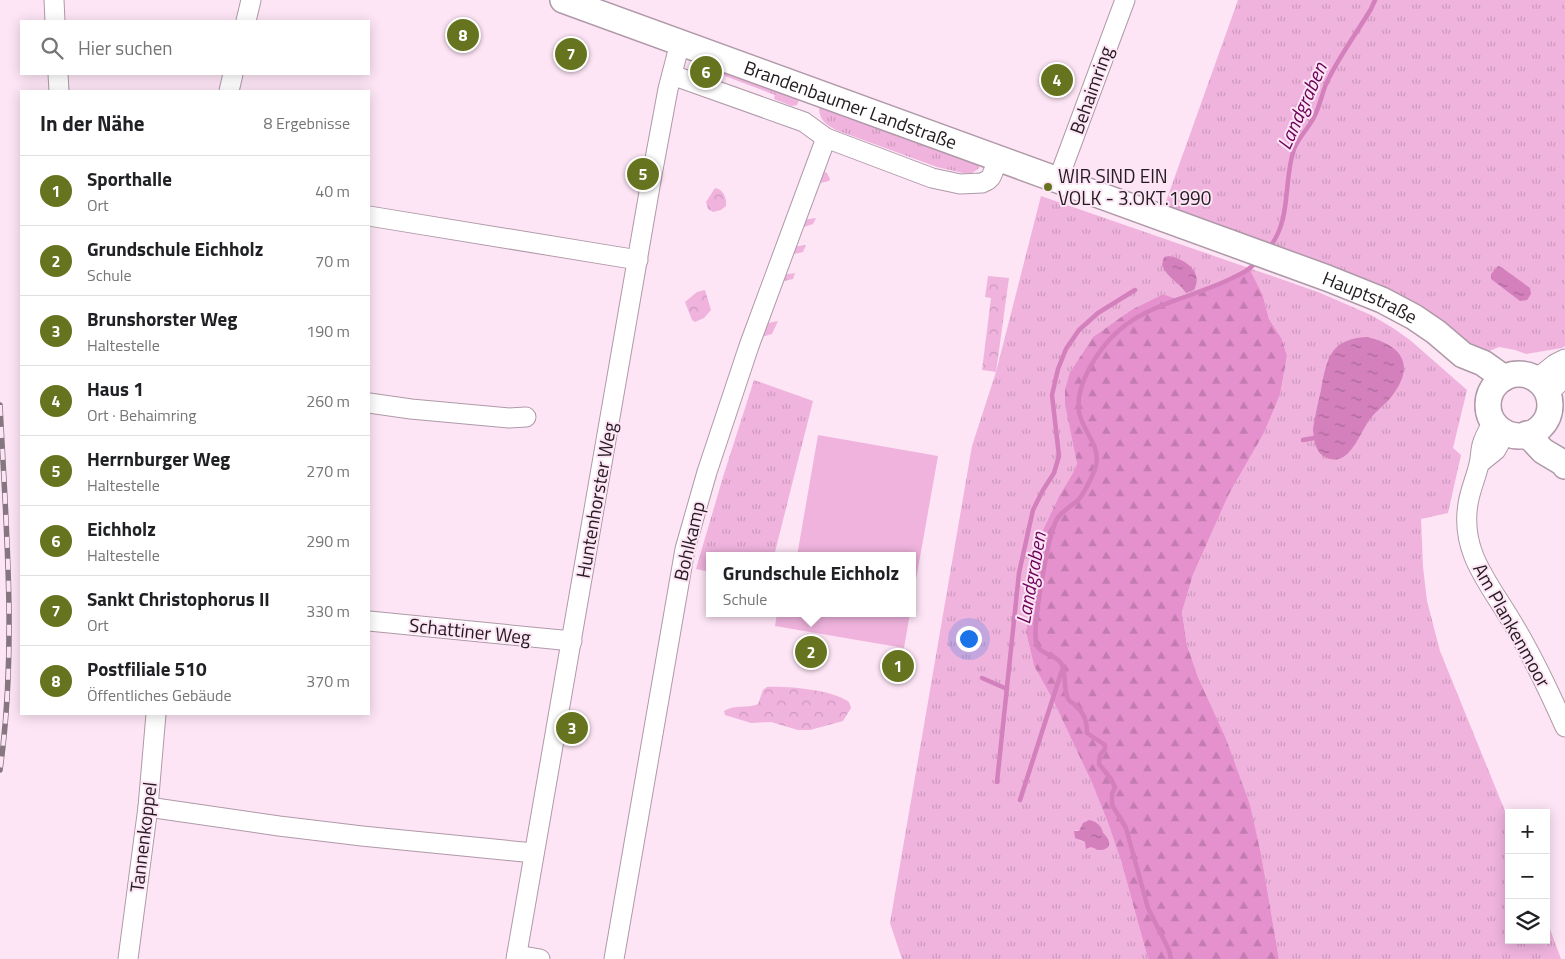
<!DOCTYPE html>
<html lang="de">
<meta charset="utf-8">
<style>
:root{--surface:#fff;--page:#f2f2f2;--text:#202124;--muted:#757577;--line:#e0e0e0;--accent:#66741f}
body{margin:0;font-family:"Titillium Web",sans-serif;background:var(--page);color:var(--text)}
.controls{position:absolute;right:15px;bottom:15px;display:grid;overflow:hidden;border-radius:0px;box-shadow:0 2px 12px #0003}
.controls button{width:45px;height:45px;display:grid;place-items:center;padding:0;border:0;border-bottom:1px solid var(--line);background:var(--surface);color:var(--text);font:25px sans-serif}
.you{position:absolute;left:968px;top:638px;width:18px;height:18px;margin:-12px;border:4px solid #fff;border-radius:50%;background:#1a73e8;box-shadow:0 0 0 8px #1a73e833}
.badge{display:grid;place-items:center;width:32px;height:32px;border-radius:50%;background:var(--accent);color:#fff;font-size:16px;font-weight:700}
.pin{position:absolute;translate:-50% -50%;border:2px solid #fff;box-shadow:0 1px 5px #0006}
.popup{position:absolute;left:706px;top:552px;width:210px;height:65px;box-sizing:border-box;display:grid;place-content:center;border-radius:0px;background:var(--surface);filter:drop-shadow(0 1px 4px #0005);font-size:16px;white-space:nowrap;color:var(--muted)}
.popup b{font-size:19px;color:var(--text)}
.popup::after{content:'';position:absolute;left:50%;top:100%;margin-left:-10px;border:10px solid transparent;border-top-color:var(--surface)}
.list{margin:0;padding:0;list-style:none}
h2{display:flex;justify-content:space-between;align-items:center;height:65px;margin:0;padding:0 20px;font-size:21px}
h2 small{font-size:16px;font-weight:400;color:var(--muted)}
.list li{display:grid;grid-template-columns:32px 1fr auto;gap:15px;align-items:center;box-sizing:border-box;height:70px;padding:0 20px;border-top:1px solid var(--line)}
.list b{display:block;font-size:19px;white-space:nowrap}
.list p{margin:0;font-size:16px;white-space:nowrap;color:var(--muted)}
.list em{font-size:16px;font-style:normal;color:var(--muted)}
.icon{flex:none;width:28px;height:28px;fill:none;stroke:currentColor;stroke-width:2;stroke-linecap:round;stroke-linejoin:round}
.map{position:relative;flex:none;width:1565px;height:959px;overflow:hidden}
.search{position:absolute;background:var(--surface);box-shadow:0 2px 12px #0003;left:20px;top:20px;width:350px;height:55px;display:flex;align-items:center;gap:12px;box-sizing:border-box;padding:0 18px;border-radius:0px;color:var(--muted);font-size:19px}
.panel{position:absolute;background:var(--surface);box-shadow:0 2px 12px #0003;left:20px;top:90px;width:350px;height:625px;border-radius:0px}
.map>svg:first-child{display:block}
.grass{fill:url(#grass-tufts);fill-rule:evenodd}
.forest{fill:url(#forest-firs)}
.park{fill:url(#park-crowns)}
.pitch{fill:#efb3dd}
.water{fill:url(#water-ripples)}
.lines{fill:none;stroke-linecap:round;stroke-linejoin:round}
.stream{stroke:#d380bc;stroke-width:4.5}
.minor-casing{stroke:#af99a8;stroke-width:21}
.major-casing{stroke:#af99a8;stroke-width:28}
.minor{stroke:#fff;stroke-width:19}
.major{stroke:#fff;stroke-width:25}
.rail-casing{stroke:#857680;stroke-width:5.5}
.rail{stroke:#fde5f5;stroke-width:4;stroke-dasharray:11;stroke-linecap:butt}
.poi-dot{fill:#66741f;stroke:#fde5f5;stroke-width:2}
.labels{text-anchor:middle;stroke-width:4;stroke-linejoin:round;paint-order:stroke}
.street-label{font-size:19px;fill:#231b20;stroke:#fde5f5}
.poi-label{font-size:19px;fill:#231b20;stroke:#fde5f5;text-anchor:start}
.water-label{font-size:20px;font-style:italic;fill:#6c0259;stroke:#fde5f5}
</style>
<div class="map">
<svg width="1565" height="959" viewBox="0 0 1565 959">
<defs>
<pattern id="grass-tufts" width="24" height="20" patternUnits="userSpaceOnUse" patternTransform="scale(1.25)"><rect width="24" height="20" fill="#efb3dd"/><path d="M3 7l-1-3M5 7V3M7 7l1-3M15 17l-1-3M17 17v-4M19 17l1-3" fill="none" stroke="#cd99bd"/></pattern>
<pattern id="forest-firs" width="22" height="20" patternUnits="userSpaceOnUse" patternTransform="scale(1.25)"><rect width="22" height="20" fill="#e591cd"/><path d="M5 1l3.5 6h-7zM16 11l3.5 6h-7z" fill="#c47cb0"/></pattern>
<pattern id="park-crowns" width="20" height="18" patternUnits="userSpaceOnUse" patternTransform="scale(1.25)"><rect width="20" height="18" fill="#efb3dd"/><path d="M2 6a3 3 0 1 1 6 0M12 15a3 3 0 1 1 6 0" fill="none" stroke="#cd99bd"/></pattern>
<pattern id="water-ripples" width="26" height="14" patternUnits="userSpaceOnUse" patternTransform="scale(1.25)"><rect width="26" height="14" fill="#d380bc"/><path d="M2 4q2-2 4 0t4 0M15 11q2-2 4 0t4 0" fill="none" stroke="#ab6898"/></pattern>
</defs>
<rect width="100%" height="100%" fill="#fde5f5"/>
<!-- grass -->
<g class="grass">
<path d="M1238,0H1565V346L1562,348L1526,354L1515,350L1499,347L1482,354L1456,334L1164,207Z"/>
<path d="M696,59L798,94L799,100L797,105L792,106L774,99L775,95L701,67L698,71L695,69L693,63Z"/>
<path d="M824,103L981,164L978,169L972,173H963L937,167L836,130C826,124 820,121 819,109Z"/>
<path d="M821,170L827,173L830,179L829,181L816,184L803,220L816,218L813,224L801,228L793,247L806,245L803,252L790,255L782,275L795,273L793,279L780,282L764,324L778,321L772,334L765,336H761L759,332L817,174Z"/>
<path d="M1041,196L1318,292L1371,315L1393,328L1410,340L1467,390L1453,448L1461,455L1448,513L1421,519L1423,567L1427,601L1440,651L1509,821V940H1546V918L1561,959H1279L1262,859L1225,736L1198,677L1187,645L1182,612L1193,575L1229,494L1264,433L1280,395L1287,356L1282,339L1269,319L1263,296L1217,284L1174,298L1163,294L1131,310L1093,337L1070,372L1077,463L1074,471L1059,496L1042,532L1026,632L1034,666L1053,700L1092,783L1108,823L1121,861L1148,959H902L890,923L972,446L996,372ZM1075,830L1078,831L1080,830L1102,833L1106,836L1093,847L1086,848L1087,843L1079,840Z"/>
<path d="M754,380L813,401L774,556H710V572L696,569L723,477Z"/>
</g>
<!-- forest -->
<path class="forest" d="M1249,268L1263,296L1269,319L1282,339L1287,356L1280,395L1264,433L1229,494L1193,575L1182,612L1187,645L1198,677L1225,736L1250,805L1262,859L1279,959H1148L1121,861L1108,823L1092,783L1053,700L1034,666L1026,632L1042,532L1059,496L1074,471L1077,463L1065,404V390L1070,372L1093,337L1131,310L1163,294L1174,298L1190,294L1217,284Z"/>
<!-- park -->
<g class="park">
<path d="M715,188C723,189 727,198 726,206L721,210L713,212L708,209L706,202Z"/>
<path d="M988,276L1009,278L996,372L982,370L991,298L985,297Z"/>
<path d="M705,290L711,310L704,318L695,322L692,320L685,302L697,292Z"/>
<path d="M767,687C788,686 833,690 849,702L851,708L843,721L810,730H798L771,722L751,723L725,715L724,711C734,704 747,709 758,704L763,690Z"/>
</g>
<!-- pitch -->
<g class="pitch">
<path d="M818,435L938,456L912,602V556H797Z"/>
<path d="M777,613H910L904,648L775,626Z"/>
</g>
<!-- water -->
<g class="water">
<path d="M1169,256C1185,259 1204,272 1194,290L1186,293C1179,282 1167,278 1162,265L1164,257Z"/>
<path d="M1498,266L1501,267L1530,288L1531,294L1527,300L1520,301L1491,279V274Z"/>
<path d="M1367,337C1402,345 1416,365 1392,396C1386,404 1377,410 1371,418C1359,432 1351,467 1327,458C1315,453 1314,440 1313,429C1315,416 1318,403 1321,390C1327,358 1330,339 1367,337Z"/>
<path d="M1089,820C1096,821 1102,826 1103,833C1113,842 1111,851 1097,850C1092,846 1091,847 1086,849L1085,842L1075,838L1074,831H1079L1083,823Z"/>
</g>
<g class="lines">
<!-- stream -->
<g class="stream">
<path d="M1269,248C1292,220 1283,181 1294,149C1299,136 1311,126 1316,113C1320,104 1322,94 1326,84C1338,58 1356,34 1371,9L1375,0"/>
<path d="M1303,440L1314,438"/>
<path d="M982,678L1007,689"/>
<path d="M997,782L1019,573L1033,510L1043,490L1054,473L1059,456L1052,395L1058,369L1066,349L1079,330L1098,313L1135,290"/>
<path d="M1020,800L1062,670"/>
<path d="M1171,959L1169,950L1148,908L1126,828L1112,805V794L1115,787L1111,779L1099,764L1100,755L1105,749V745L1087,733C1087,720 1084,713 1074,704C1070,702 1068,700 1067,696C1063,685 1067,673 1061,663C1054,653 1038,655 1036,642C1033,623 1048,535 1057,519C1062,511 1070,507 1077,501C1083,496 1092,477 1095,469C1103,447 1082,431 1079,412C1075,387 1095,355 1111,338C1142,305 1187,299 1226,281C1238,275 1248,272 1257,261"/>
</g>
<!-- minor casing -->
<g class="minor-casing">
<g id="minor">
<path d="M54,0L55,21"/>
<path d="M246,21L251,0"/>
<path d="M58,74L59,91"/>
<path d="M672,75L804,122L826,138L932,178L960,184L982,183L988,180L991,177L999,158"/>
<path d="M229,91L233,74"/>
<path d="M1058,180L1125,0"/>
<path d="M369,216L638,260"/>
<path d="M1536,379L1555,364L1565,359"/>
<path d="M1548,394L1565,377"/>
<path d="M369,403L411,409L509,418L526,417"/>
<path d="M1493,421C1490,428 1485,435 1483,442C1480,449 1481,457 1479,464C1476,478 1470,490 1468,504C1460,552 1489,583 1512,622C1532,655 1549,691 1565,727"/>
<path d="M1480,463L1496,450L1506,432"/>
<path d="M369,621L572,641"/>
<path d="M148,807L279,826L362,836L534,853"/>
<path d="M517,955L540,959"/>
<path d="M128,959L148,807L156,714"/>
<path d="M516,959L652,175L668,89L680,43"/>
<path d="M614,959L685,549L707,472L749,346L826,138"/>
</g>
</g>
<!-- major casing -->
<g class="major-casing">
<g id="major">
<path id="s1" d="M563,0L1327,278L1382,300L1414,317L1436,332L1463,355L1483,363L1504,378"/>
<circle cx="1519" cy="405" r="31"/>
<path d="M1527,434L1543,451L1563,463L1565,466"/>
</g>
</g>
<!-- minor -->
<use href="#minor" class="minor"/>
<!-- major -->
<use href="#major" class="major"/>
<!-- rail casing -->
<g class="rail-casing">
<path id="rail" d="M0,405C6,526 17,650 0,770"/>
</g>
<!-- rail -->
<use href="#rail" class="rail"/>
</g>
<!-- markers -->
<circle class="poi-dot" cx="1048" cy="187" r="5"/>
<g class="labels">
<!-- street labels -->
<g class="street-label">
<text transform="translate(1091 90) rotate(-70)" y="7">Behaimring</text>
<text dy="7" stroke="none"><textPath href="#s1" startOffset="306">Brandenbaumer Landstraße</textPath></text>
<text dy="7" stroke="none"><textPath href="#s1" startOffset="860">Hauptstraße</textPath></text>
<text transform="translate(596 500) rotate(-80)" y="7">Huntenhorster Weg</text>
<text transform="translate(689 541) rotate(-77)" y="7">Bohlkamp</text>
<text transform="translate(1512 625) rotate(61)" y="7">Am Plankenmoor</text>
<text transform="translate(470 631) rotate(6)" y="7">Schattiner Weg</text>
<text transform="translate(143 837) rotate(-83)" y="7">Tannenkoppel</text>
</g>
<!-- poi labels -->
<g class="poi-label">
<text x="1058" y="183">WIR SIND EIN<tspan x="1058" dy="22">VOLK - 3.OKT.1990</tspan></text>
</g>
<!-- water labels -->
<g class="water-label">
<text transform="translate(1302 106) rotate(-66)" y="7">Landgraben</text>
<text transform="translate(1031 578) rotate(-80)" y="7">Landgraben</text>
</g>
</g>
</svg>
<div class="controls">
<button>+</button>
<button>−</button>
<button><svg class="icon" aria-label="layers" viewBox="0 0 24 24"><path d="M12 4l9 5-9 5-9-5zM3 14l9 5 9-5"/></svg></button>
</div>
<div class="you"></div>
<div class="pin badge" style="left:898px;top:666px">1</div>
<div class="pin badge" style="left:811px;top:652px">2</div>
<div class="popup"><b>Grundschule Eichholz</b>Schule</div>
<div class="pin badge" style="left:572px;top:728px">3</div>
<div class="pin badge" style="left:1057px;top:80px">4</div>
<div class="pin badge" style="left:643px;top:174px">5</div>
<div class="pin badge" style="left:706px;top:72px">6</div>
<div class="pin badge" style="left:571px;top:54px">7</div>
<div class="pin badge" style="left:463px;top:35px">8</div>
<div class="search"><svg class="icon" aria-label="search" viewBox="0 0 24 24"><circle cx="10" cy="10" r="6"/><path d="M15 15l6 6"/></svg>Hier suchen</div>
<section class="panel">
<h2>In der Nähe<small>8 Ergebnisse</small></h2>
<ul class="list">
<li><span class="badge">1</span><div><b>Sporthalle</b><p>Ort</p></div><em>40 m</em></li>
<li><span class="badge">2</span><div><b>Grundschule Eichholz</b><p>Schule</p></div><em>70 m</em></li>
<li><span class="badge">3</span><div><b>Brunshorster Weg</b><p>Haltestelle</p></div><em>190 m</em></li>
<li><span class="badge">4</span><div><b>Haus 1</b><p>Ort · Behaimring</p></div><em>260 m</em></li>
<li><span class="badge">5</span><div><b>Herrnburger Weg</b><p>Haltestelle</p></div><em>270 m</em></li>
<li><span class="badge">6</span><div><b>Eichholz</b><p>Haltestelle</p></div><em>290 m</em></li>
<li><span class="badge">7</span><div><b>Sankt Christophorus II</b><p>Ort</p></div><em>330 m</em></li>
<li><span class="badge">8</span><div><b>Postfiliale 510</b><p>Öffentliches Gebäude</p></div><em>370 m</em></li>
</ul>
</section>
</div>
